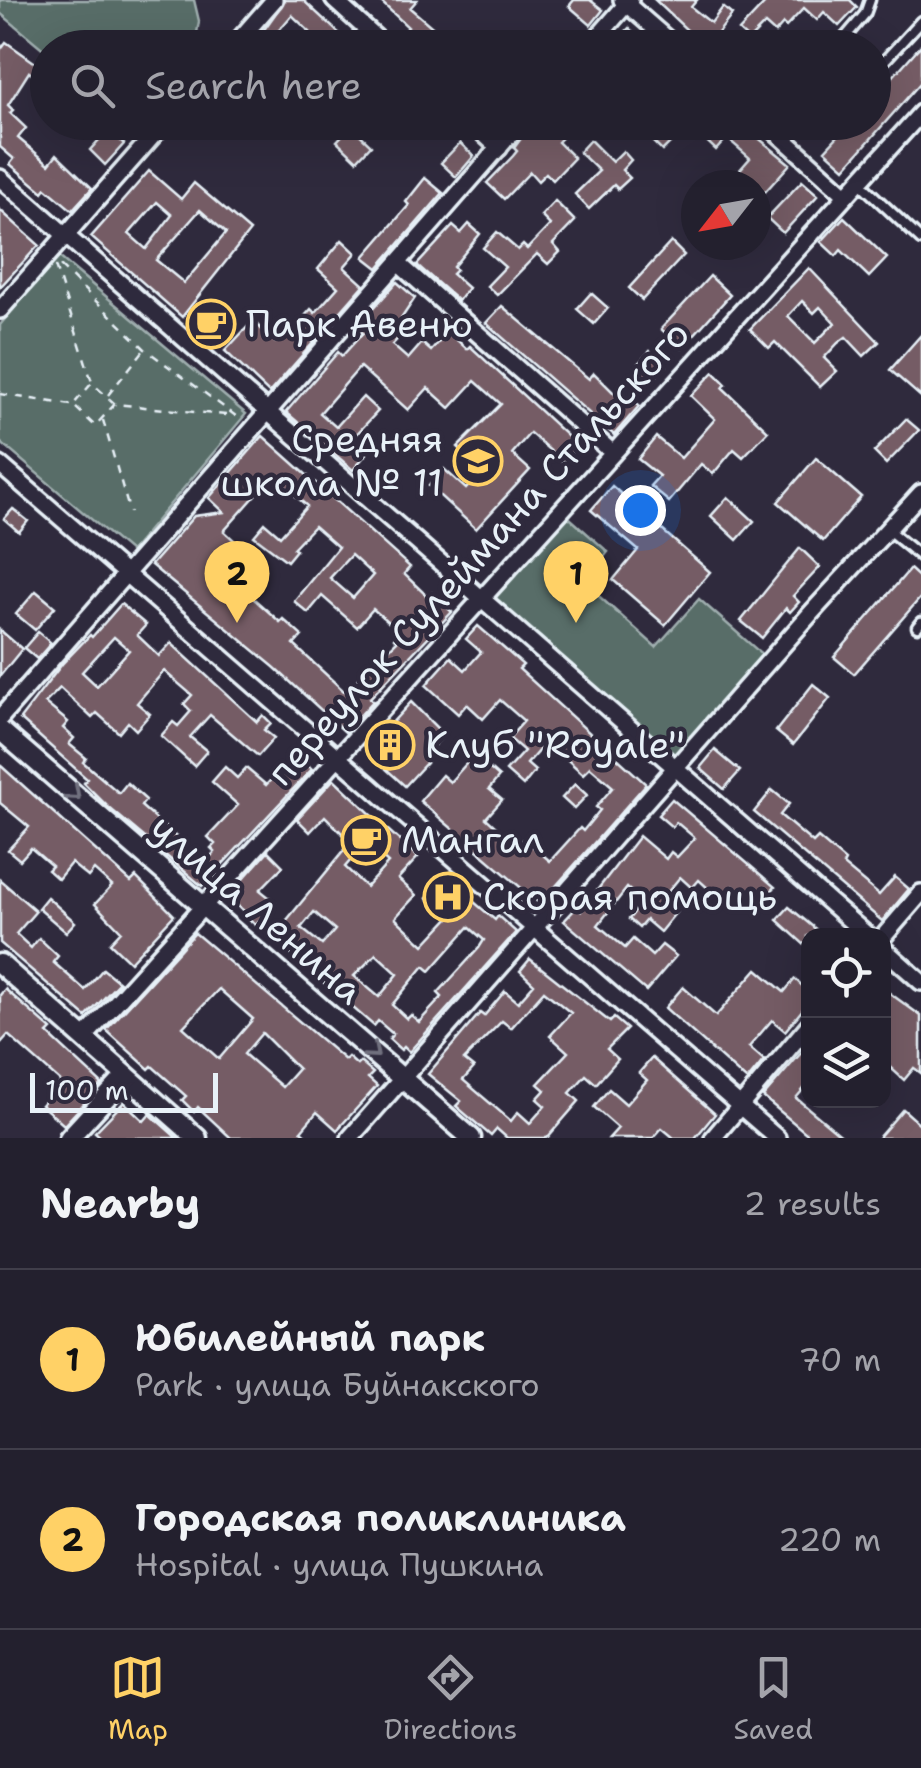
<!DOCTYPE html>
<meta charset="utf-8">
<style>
:root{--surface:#23202e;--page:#2f2d3a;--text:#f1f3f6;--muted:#a3a3aa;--line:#403e4a;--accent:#ffd166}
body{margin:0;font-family:"Shantell Sans",sans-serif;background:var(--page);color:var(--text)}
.controls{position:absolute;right:30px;bottom:30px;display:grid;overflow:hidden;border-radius:20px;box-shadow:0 10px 40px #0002}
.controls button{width:90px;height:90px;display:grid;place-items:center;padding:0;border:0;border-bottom:2px solid var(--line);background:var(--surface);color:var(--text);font:50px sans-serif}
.compass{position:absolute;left:681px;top:170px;width:90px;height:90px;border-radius:50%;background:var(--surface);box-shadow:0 10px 40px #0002;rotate:239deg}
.scale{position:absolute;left:30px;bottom:25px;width:188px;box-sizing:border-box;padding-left:10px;border:5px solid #e8f1f8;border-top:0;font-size:28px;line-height:35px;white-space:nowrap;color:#e8f1f8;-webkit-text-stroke:8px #2f2a3d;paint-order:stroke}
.you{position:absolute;left:640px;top:510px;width:35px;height:35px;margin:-25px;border:8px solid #fff;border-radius:50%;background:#1a73e8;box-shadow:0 0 0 15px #1a73e833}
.badge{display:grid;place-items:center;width:65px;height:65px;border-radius:50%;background:var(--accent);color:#111;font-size:32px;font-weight:700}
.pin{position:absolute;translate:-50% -82px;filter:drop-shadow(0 2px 5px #0008)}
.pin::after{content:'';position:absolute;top:52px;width:35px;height:30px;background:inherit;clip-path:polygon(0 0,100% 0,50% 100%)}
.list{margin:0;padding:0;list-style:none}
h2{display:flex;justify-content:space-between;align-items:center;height:130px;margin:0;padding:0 40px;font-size:42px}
h2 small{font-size:32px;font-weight:400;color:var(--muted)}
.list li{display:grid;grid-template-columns:65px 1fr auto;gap:30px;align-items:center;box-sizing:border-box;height:180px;padding:0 40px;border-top:2px solid var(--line)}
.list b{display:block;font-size:38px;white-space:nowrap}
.list p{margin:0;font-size:32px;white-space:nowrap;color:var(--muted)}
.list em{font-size:32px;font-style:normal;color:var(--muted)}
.icon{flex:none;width:55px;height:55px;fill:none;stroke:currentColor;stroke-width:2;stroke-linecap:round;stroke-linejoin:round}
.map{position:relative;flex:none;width:921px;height:1138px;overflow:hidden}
.search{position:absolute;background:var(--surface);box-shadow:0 10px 40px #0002;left:30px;right:30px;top:30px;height:110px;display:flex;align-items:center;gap:25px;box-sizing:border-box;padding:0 35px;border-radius:55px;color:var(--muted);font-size:38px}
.sheet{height:490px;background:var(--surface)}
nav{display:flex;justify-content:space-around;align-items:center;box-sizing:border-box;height:140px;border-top:2px solid var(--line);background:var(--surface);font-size:28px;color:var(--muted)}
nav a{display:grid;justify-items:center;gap:5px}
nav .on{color:var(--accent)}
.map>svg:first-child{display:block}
.green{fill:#586d67;stroke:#a0afb0;stroke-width:2.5}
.building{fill:#745c65;stroke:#e8f1f8;stroke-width:2.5;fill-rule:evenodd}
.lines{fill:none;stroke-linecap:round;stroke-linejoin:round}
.service-casing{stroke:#e8f1f8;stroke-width:15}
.minor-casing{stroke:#e8f1f8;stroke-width:22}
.tertiary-casing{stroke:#e8f1f8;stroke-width:25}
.path{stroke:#e8f1f8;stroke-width:2.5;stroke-dasharray:8 8;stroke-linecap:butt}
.service{stroke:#2f2a3d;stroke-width:8}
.minor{stroke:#2f2a3d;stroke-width:15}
.tertiary{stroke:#2f2a3d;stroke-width:18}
.oneway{stroke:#70707e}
.labels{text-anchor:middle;stroke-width:9;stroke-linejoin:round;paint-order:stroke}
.poi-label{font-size:38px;fill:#e8f1f8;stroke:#2f2a3d;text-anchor:start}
.street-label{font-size:38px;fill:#e8f1f8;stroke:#2f2a3d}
</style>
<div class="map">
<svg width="921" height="1138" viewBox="0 0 921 1138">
<rect width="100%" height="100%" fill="#2f2a3d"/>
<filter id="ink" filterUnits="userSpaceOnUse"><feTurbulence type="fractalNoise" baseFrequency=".01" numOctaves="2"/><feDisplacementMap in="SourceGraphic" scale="20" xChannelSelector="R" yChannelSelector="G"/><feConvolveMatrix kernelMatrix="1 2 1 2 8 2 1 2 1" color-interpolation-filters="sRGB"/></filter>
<g filter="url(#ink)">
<!-- green -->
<g class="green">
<path d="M0,0H194L199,21L195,45L48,48L47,52L0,13Z"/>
<path d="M58,256L246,414L130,552L0,442V325Z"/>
<path d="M563,512L608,552L583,582L656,647L699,599L765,657L675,758L490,594Z"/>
</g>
<!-- building -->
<g class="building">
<path d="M285,0H303L355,48H321L307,35L310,32L292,15L273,37L284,48H251Z"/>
<path d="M379,0H417L410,8L437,31L434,36L447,48H420L403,33L408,27Z"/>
<path d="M574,0H590L603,10L591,25L569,6Z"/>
<path d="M655,0H697L691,7L711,23L723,7L732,15L714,38L726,48H706Z"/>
<path d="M768,0H850L857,7L839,26L824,12L817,20L804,8L786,27L783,24L775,33L765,24L749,40L739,31Z"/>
<path d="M629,28L648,48H610Z"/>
<path d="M520,32L530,40L524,48H506Z"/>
<path d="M6,42L48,72L43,84L29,72L8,105L13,110L10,113L26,128L18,138L49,164L57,154L92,188L72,210L46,188L43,192L10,164L14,159L0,147V50Z"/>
<path d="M921,45V82L845,168L825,150L851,122H874V98Z"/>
<path d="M533,122H577L558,142L574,158L553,180L546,173L538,181L530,172L504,199L487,183L513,156L517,151L514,148Z"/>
<path d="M653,122H667L679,134L662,151L643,132Z"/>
<path d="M700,122H739L790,164L764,193L737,173L750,158L727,138L716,150L694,129Z"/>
<path d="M351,126L371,145L357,160L337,141Z"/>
<path d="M109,129L124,144L105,165L90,150Z"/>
<path d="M590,140L612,162L623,151L631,160L622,170L630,178L618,189L614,185L589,209L575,194L599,171L579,152Z"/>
<path d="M460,143L474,156L456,177L441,163Z"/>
<path d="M149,171L181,199L194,183L250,231L182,317L91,237ZM157,202L172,215L146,249L129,234ZM200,210L226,233L184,283L156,260Z"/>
<path d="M425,178L443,193L378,268L364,257L409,205L406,202Z"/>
<path d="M802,181L818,195L783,233L767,218Z"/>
<path d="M555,201L575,221L553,244L560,252L548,264L537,254L497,295L487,286L505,267L483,248L497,232L518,250L523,245L527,249L550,225L541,216Z"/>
<path d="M0,210L39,245L0,287Z"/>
<path d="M844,217L887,258L869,277L841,250L836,256L821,242Z"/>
<path d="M469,224L480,234L453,267L456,270L452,274L468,288L458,301L417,265L453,226L461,233Z"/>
<path d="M342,240L356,253L344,267L364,285L269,393L225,351L253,321L275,342L284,331L288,335L311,309L315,313L338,287L318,269Z"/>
<path d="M671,242L684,255L642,300L629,288Z"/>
<path d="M809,268L879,342L864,356L846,337L838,343L824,358L837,371L820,387L775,342L769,348L750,329ZM802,301L814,313L820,307L835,323L815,343L788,316Z"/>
<path d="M710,276L730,295L682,348L661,329Z"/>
<path d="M397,282L415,298L401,319L410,326L392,345L408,359L422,343L431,351L448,332L467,349L470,346L578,446L563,462L530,433L512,454L530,470L476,529L429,486L444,469L466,489L483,470L458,447L501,404L475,381L450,408L428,388L408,410L360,367L320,413L336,427L363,397L378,411L351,440L367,453L353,470L286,412L338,352L342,356L363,333L356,328Z"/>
<path d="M591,293L608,308L594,324L577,309Z"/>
<path d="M502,306L589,379L594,373L626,405L632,399L639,406L614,435L486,323Z"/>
<path d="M921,335V397L890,370Z"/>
<path d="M650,351L666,366L650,382L635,367Z"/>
<path d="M714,372L726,384L723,388L768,431L743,457L734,449L713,474L701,464L669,502L650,486L659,476L638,459L656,437L681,458L715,419L691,396Z"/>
<path d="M906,419L919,430L886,464L874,452Z"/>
<path d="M263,436L410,567L404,574L428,597L432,593L452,612L370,698L373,701L345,732L274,667L151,565L194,516L224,512L209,498ZM273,476L307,506L280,536L265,523L254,536L287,561L296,550L293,548L314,526L338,547L294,601L308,613L322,596L357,627L373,609L400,632L394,638L397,641L345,692L294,645L302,636L283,619L280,622L218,567L235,549L234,540L224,531ZM351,555L373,575L353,598L330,578Z"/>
<path d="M816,458L861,497L823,541L778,502Z"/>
<path d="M612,486L710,572L665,625L613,580L638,550L591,510Z"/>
<path d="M728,497L754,521L737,540L711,516Z"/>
<path d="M13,509L28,521L19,532L4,519Z"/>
<path d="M800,548L820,567L793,596L799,602L790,612L786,608L762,638L741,621Z"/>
<path d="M910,569L921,579V597L854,674L834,657Z"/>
<path d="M36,591L55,607L35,630L16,614Z"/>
<path d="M121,604L146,625L137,635L159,656L171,643L257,722L263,715L271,723L264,730L274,738L258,756L210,715L190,737L207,751L194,766L161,736L173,722L178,726L191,711L184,704L192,695L164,671L137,703L150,714L136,730L128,722L119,733L97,713L92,718L60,688L45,703L68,722L63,728L74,738L69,744L86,758L83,762L119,793L127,783L146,800L141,806L183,843L180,846L201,866L215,852L211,848L215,844L208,837L238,805L212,782L225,767L237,778L246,768L266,785L296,753L312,769L202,886L107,806L84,783L87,779L20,719L62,664L90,635L92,637ZM114,637L129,650L97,686L82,672Z"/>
<path d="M478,626L523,665L519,669L646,784L540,904L420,801L442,775L450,782L474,755L499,777L489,789L502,800L486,818L517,846L524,839L550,861L580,828L583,831L600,810L596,807L613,787L590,767L583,774L547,741L527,764L535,771L523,786L506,771L524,751L509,738L524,721L500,700L483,719L467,704L458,714L426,685L451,657L465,670L481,652L466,639Z"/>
<path d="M0,630L22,649L0,676Z"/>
<path d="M38,632L51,643L37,659L24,648Z"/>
<path d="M813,684L830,698L793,745L776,731Z"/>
<path d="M411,702L444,735L422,757L427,762L405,786L366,751Z"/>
<path d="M715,750L740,771L724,789L700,768Z"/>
<path d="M0,765L131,882L136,877L174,915L130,962L110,943L121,931L95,904L112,886L94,870L88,877L71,863L58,879L48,870L52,866L31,848L20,860L8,850L29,827L0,803Z"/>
<path d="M334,779L373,816L369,820L384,835L388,830L418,857L398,879L416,895L395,918L424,945L450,917L427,898L445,877L495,920L498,916L516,932L409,1052L404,1047L401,1050L389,1039L393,1034L378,1021L374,1026L272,938L351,842L325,816L310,832L297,819ZM363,846L368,851L371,848L388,863L366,887L345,867ZM314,912L335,930L322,945L301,928ZM469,927L484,940L479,948L438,993L442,997L419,1022L411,1015L407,1019L392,1005L424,966L430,971ZM376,954L398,974L379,997L354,976Z"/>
<path d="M575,784L587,795L574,809L562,798Z"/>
<path d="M772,790L789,804L780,815L813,843L818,838L845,861L843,865L879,895L895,877L909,889L882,921L754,812Z"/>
<path d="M672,799L775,887L756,908L733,886L721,900L699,880L692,888L680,877L662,899L677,911L660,932L646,920L639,928L629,919L643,901L627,888L598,925L625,948L633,939L652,956L662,945L676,956L646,991L564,921L577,907L581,911L639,836L666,859L671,852L677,857L695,838L676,822L672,827L658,815Z"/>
<path d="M268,851L283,866L260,890L275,902L256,925L247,918L250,916L227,897Z"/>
<path d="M0,880L36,911L16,934L31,948L39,938L58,956L53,962L85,990L103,969L119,982L86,1017L0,943Z"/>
<path d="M47,897L75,922L66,932L38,908Z"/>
<path d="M789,907L824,936H808V948L777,920Z"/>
<path d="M195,933L345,1060L348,1057L357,1065L360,1062L373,1073L368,1078L377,1086L337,1130L317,1112L301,1131L309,1138H231L198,1107L194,1112L182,1100L186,1096L152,1066L149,1069L106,1030ZM219,989L253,1019L219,1059L183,1027ZM262,1033L298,1069L282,1087L244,1054Z"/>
<path d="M530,959L610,1022L614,1018L627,1029L607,1049L618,1059L596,1084L586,1075L570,1093L579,1101L547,1138H507L497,1129L491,1136L456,1106L461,1101L428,1074L480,1013L484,1016L505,991L518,1002L534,984L520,971ZM544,991L571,1013L550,1036L568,1052L538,1084L545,1090L537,1099L545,1106L530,1123L518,1112L511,1121L463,1080L474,1068L464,1060L502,1021L511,1028Z"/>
<path d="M757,969L784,992L795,979L808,991V1003L785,1031L772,1020L749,1047L764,1060L747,1081L665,1008L683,987L716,1016Z"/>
<path d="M5,989L52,1030L48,1034L102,1084L64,1125L41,1105L61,1082L8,1035L0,1044V995Z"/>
<path d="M884,989L921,1016V1073L914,1068L904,1080L884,1062Z"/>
<path d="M808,1045V1084L796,1098L844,1138H812L763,1097Z"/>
<path d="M652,1058L715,1114L695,1138H674L662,1128L653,1138H609L618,1128L594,1107L609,1089L626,1104L647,1080L639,1073Z"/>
<path d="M124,1102L144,1121L150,1114L177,1138H102L95,1132Z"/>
<path d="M903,1109L921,1125V1138H878Z"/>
</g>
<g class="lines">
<!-- service casing -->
<g class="service-casing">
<g id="service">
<path d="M836,48L865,14L870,0"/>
<path d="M874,72L921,21"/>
<path d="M859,182L921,240"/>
<path d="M887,529L921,557"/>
<path d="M917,627L921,622"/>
</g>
</g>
<!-- minor casing -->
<g class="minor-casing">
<g id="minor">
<path d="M334,0L387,48"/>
<path d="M622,0L677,48"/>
<path d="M232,48L274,0"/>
<path d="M588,48L630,0"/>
<path d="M471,122L499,148"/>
<path d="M765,122L846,195"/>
<path d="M0,178L868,936"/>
<path d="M399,264L613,453"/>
<path d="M0,310L165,122"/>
<path d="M0,465L777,1138"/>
<path d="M0,718L521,122"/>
<path d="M884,936L921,893"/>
<path d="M884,949L921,982"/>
<path d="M84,1038L921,113"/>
<path d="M350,1138L812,612L921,493"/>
<path d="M713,1138L808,1026"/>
</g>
</g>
<!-- tertiary casing -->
<g class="tertiary-casing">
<g id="tertiary">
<path d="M0,730L471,1138"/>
<path d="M0,964L197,1138"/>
<path d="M69,1138L125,1077"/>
</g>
</g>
<!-- path -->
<g class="path">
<path d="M55,266L92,382"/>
<path d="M60,266L145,349L240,419"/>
<path d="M0,394L71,405"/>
<path d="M108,395L144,350"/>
<path d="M115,404L95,426L73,405L92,383L115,404L235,416"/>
<path d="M103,420L130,513"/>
</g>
<!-- service -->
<use href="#service" class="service"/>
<!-- minor -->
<use href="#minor" class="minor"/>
<!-- tertiary -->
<use href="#tertiary" class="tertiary"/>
</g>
<!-- one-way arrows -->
<defs><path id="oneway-chevron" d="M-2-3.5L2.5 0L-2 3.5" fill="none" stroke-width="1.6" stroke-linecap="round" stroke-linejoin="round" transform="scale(2.5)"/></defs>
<g class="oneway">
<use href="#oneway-chevron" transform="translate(74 794) rotate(41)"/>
<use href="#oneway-chevron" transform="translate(373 1052) rotate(41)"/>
</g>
</g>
<!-- icons -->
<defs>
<g id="cafe-ring" transform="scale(2.5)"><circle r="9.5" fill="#2f2a3d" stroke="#ffd166" stroke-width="1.5"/><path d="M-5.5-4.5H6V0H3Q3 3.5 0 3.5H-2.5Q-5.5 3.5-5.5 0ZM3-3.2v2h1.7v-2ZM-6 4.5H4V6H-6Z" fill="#ffd166"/></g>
<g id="school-ring" transform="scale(2.5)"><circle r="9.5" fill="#2f2a3d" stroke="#ffd166" stroke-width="1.5"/><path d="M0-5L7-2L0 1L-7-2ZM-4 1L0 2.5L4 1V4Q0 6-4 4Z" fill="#ffd166"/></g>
<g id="building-ring" transform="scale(2.5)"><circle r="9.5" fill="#2f2a3d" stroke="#ffd166" stroke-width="1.5"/><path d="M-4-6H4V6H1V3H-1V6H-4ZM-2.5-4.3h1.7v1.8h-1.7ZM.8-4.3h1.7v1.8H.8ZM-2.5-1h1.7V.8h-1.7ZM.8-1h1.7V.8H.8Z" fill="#ffd166"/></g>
<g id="hospital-ring" transform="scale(2.5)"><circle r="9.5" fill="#2f2a3d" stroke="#ffd166" stroke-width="1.5"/><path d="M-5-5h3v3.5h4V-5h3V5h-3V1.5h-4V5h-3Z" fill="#ffd166"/></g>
</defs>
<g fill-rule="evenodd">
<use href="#cafe-ring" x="211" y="324"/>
<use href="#school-ring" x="478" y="461"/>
<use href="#building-ring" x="390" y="745"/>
<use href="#cafe-ring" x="366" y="840"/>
<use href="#hospital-ring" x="448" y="897"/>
</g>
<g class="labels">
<!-- poi labels -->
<g class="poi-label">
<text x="246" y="337">Парк Авеню</text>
<text x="443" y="452" text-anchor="end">Средняя<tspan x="443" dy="44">школа № 11</tspan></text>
<text x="425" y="758">Клуб "Royale"</text>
<text x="401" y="853">Мангал</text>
<text x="483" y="910">Скорая помощь</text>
</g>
<!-- street labels -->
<g class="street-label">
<text transform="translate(478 553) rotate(-48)" y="13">переулок Сулеймана Стальского</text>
<text transform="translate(257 909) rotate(41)" y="13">улица Ленина</text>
</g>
</g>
</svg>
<div class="controls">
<button><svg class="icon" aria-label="locate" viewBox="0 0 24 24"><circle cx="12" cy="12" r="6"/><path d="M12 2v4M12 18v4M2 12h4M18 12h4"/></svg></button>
<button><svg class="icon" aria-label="layers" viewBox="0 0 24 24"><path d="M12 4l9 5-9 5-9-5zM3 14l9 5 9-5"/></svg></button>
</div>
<svg class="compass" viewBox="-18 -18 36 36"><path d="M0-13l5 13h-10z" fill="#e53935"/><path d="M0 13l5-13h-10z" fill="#a3a3aa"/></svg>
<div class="scale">100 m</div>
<div class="you"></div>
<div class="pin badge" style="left:576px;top:623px">1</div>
<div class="pin badge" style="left:237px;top:623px">2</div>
<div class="search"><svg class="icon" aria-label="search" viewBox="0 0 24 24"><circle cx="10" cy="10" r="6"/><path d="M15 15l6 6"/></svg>Search here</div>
</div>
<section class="sheet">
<h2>Nearby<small>2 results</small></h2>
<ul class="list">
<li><span class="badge">1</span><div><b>Юбилейный парк</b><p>Park · улица Буйнакского</p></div><em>70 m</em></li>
<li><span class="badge">2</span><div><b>Городская поликлиника</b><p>Hospital · улица Пушкина</p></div><em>220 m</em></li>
</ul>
</section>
<nav>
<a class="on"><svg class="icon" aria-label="map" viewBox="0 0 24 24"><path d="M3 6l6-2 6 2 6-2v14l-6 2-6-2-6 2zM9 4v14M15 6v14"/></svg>Map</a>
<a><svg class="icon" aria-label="directions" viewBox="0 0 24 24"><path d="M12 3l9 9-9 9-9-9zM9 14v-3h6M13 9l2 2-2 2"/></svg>Directions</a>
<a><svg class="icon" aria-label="saved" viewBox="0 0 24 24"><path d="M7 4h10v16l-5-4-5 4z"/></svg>Saved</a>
</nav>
